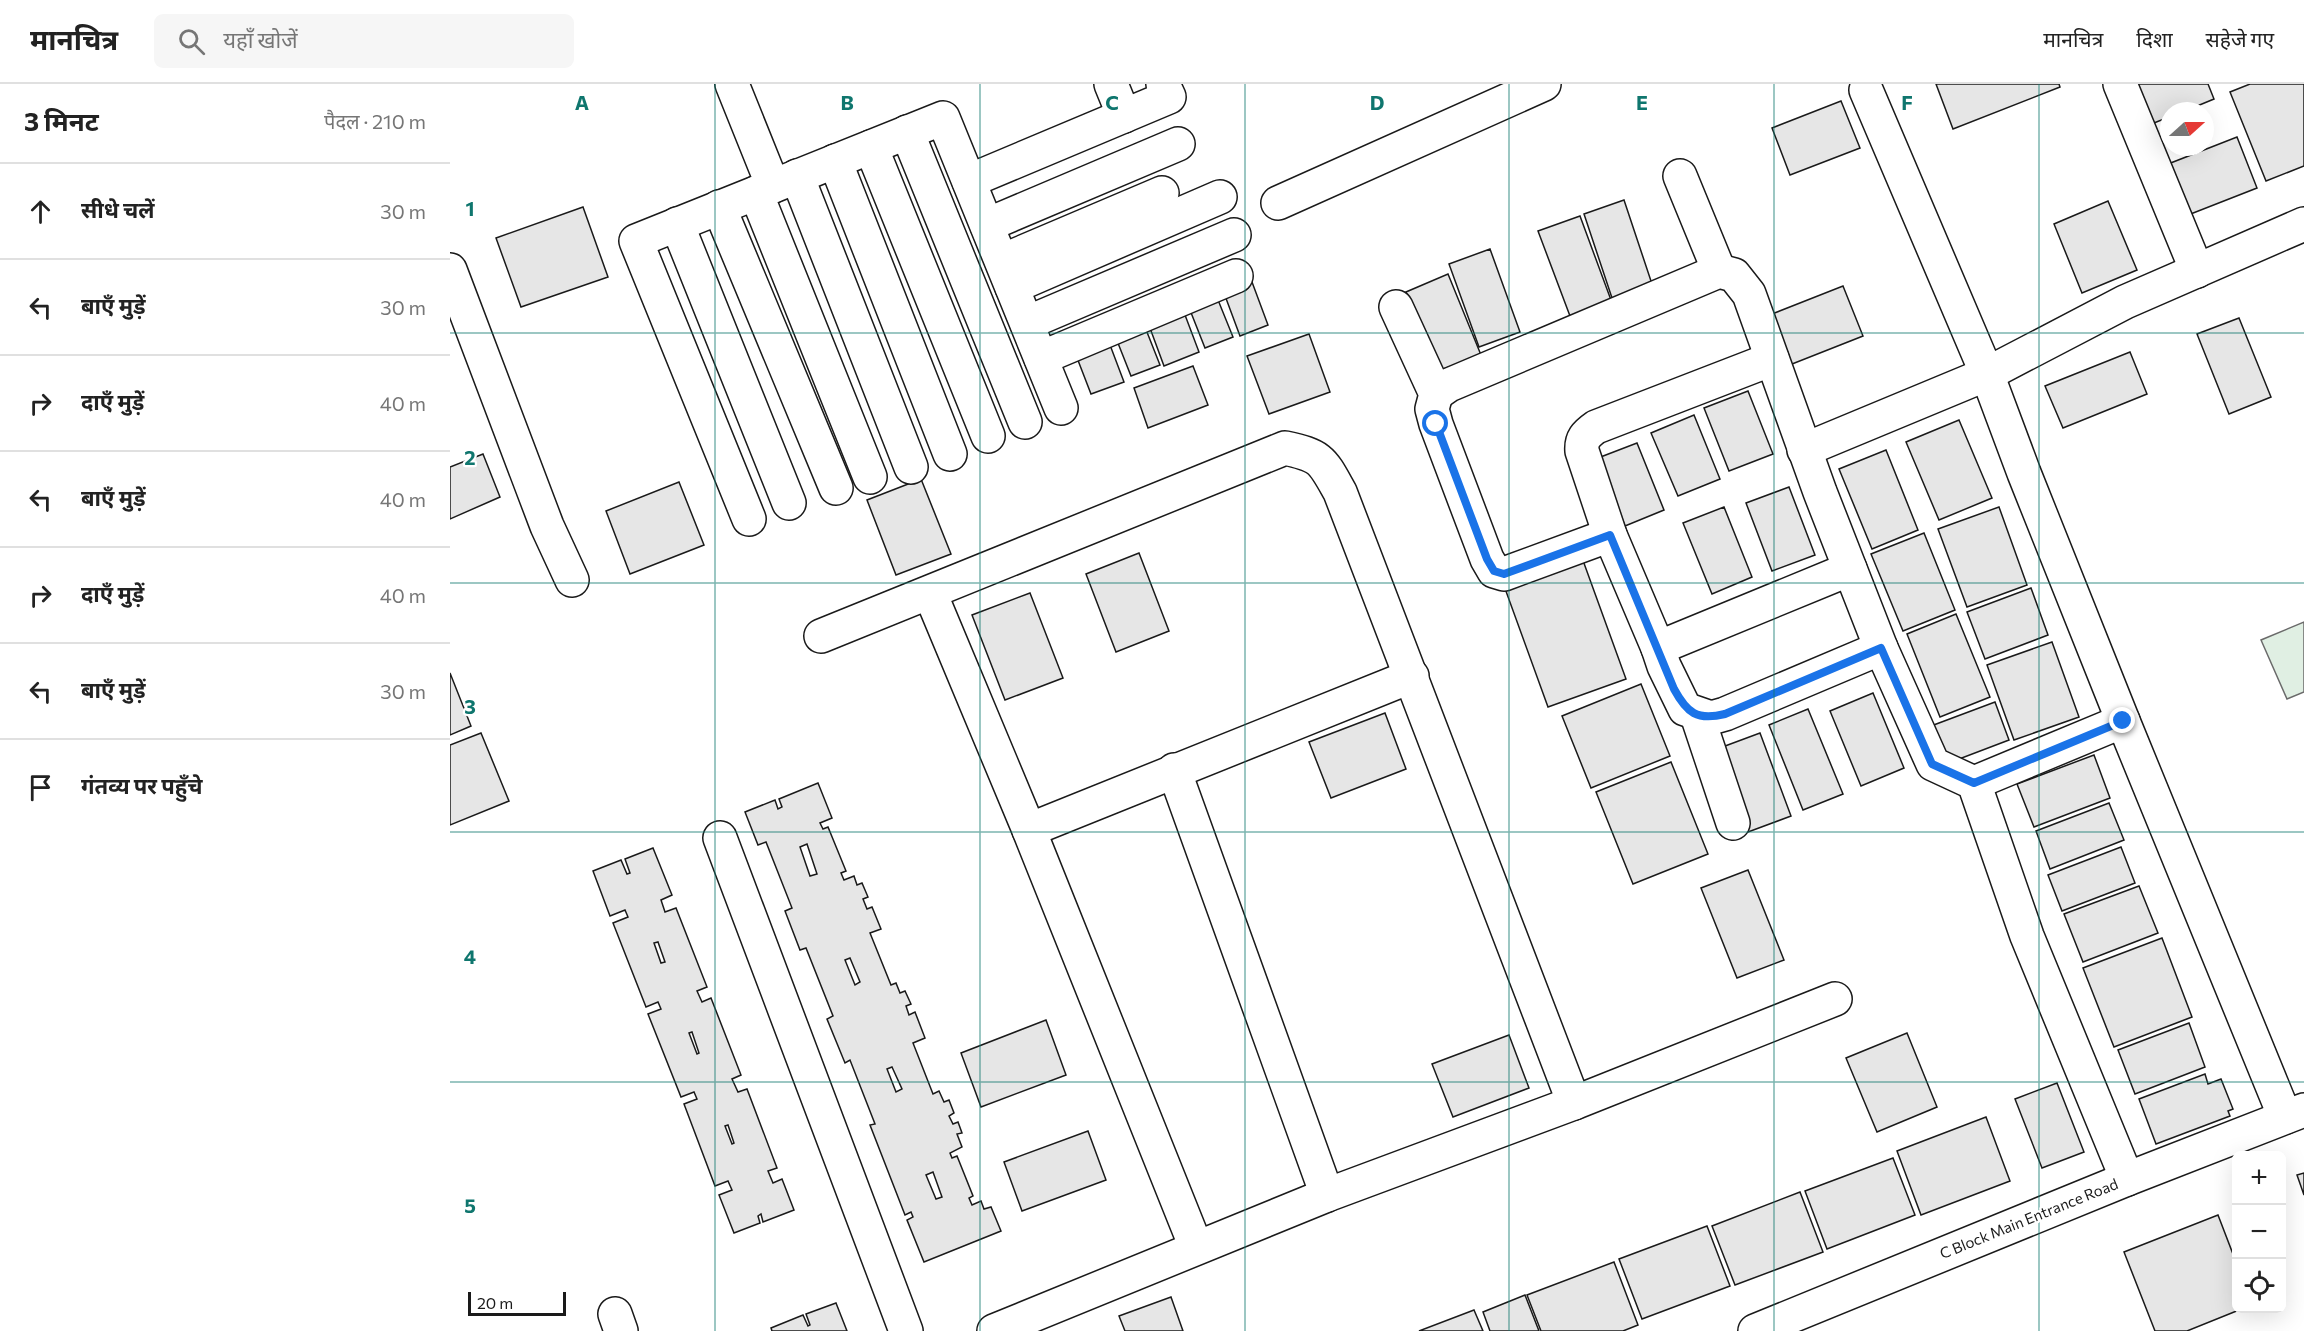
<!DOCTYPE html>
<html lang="hi">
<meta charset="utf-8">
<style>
:root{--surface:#fff;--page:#f6f6f6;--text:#222;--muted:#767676;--line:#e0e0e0}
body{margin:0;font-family:Commissioner,"Noto Sans Devanagari",sans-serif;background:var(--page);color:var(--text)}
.controls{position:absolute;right:18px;bottom:18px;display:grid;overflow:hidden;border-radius:9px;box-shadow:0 6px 24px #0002}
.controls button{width:54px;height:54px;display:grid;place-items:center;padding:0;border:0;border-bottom:2px solid var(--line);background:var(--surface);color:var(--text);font:30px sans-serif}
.compass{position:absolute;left:1710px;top:18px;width:54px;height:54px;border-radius:50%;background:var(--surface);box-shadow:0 6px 24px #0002;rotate:69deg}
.scale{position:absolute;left:18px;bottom:15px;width:98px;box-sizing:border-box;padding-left:6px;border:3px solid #1a1a1a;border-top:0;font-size:16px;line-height:21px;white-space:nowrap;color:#1a1a1a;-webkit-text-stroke:4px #fff;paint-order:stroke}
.stop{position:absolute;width:18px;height:18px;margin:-14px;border:4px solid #1a73e8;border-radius:50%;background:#fff}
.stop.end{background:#1a73e8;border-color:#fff;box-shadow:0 2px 6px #0008}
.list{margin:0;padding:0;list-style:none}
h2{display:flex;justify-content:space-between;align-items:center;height:78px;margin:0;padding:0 24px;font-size:26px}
h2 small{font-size:20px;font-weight:400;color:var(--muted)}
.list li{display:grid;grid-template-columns:39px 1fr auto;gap:18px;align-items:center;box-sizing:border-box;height:96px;padding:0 24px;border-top:2px solid var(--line)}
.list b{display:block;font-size:22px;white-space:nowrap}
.list em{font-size:20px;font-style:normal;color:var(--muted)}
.icon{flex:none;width:33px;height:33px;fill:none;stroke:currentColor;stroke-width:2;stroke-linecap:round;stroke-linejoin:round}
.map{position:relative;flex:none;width:1854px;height:1247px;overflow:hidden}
header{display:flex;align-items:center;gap:36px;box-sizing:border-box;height:84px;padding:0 30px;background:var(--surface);border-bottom:2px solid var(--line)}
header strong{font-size:28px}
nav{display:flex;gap:33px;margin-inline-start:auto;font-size:21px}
.search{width:420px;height:54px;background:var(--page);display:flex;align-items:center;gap:15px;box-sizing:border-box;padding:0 21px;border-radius:9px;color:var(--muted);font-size:22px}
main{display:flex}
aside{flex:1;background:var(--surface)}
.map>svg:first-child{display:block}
.green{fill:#e0efe3;stroke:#6a6a6a;stroke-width:1.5}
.building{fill:#e6e6e6;stroke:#1a1a1a;stroke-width:1.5;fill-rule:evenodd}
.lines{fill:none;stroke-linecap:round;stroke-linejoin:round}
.minor-casing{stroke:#1a1a1a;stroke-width:36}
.minor{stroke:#fff;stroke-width:33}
.route{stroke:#1a73e8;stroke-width:8}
.grid{fill:none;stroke:#0f766e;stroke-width:1.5;stroke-opacity:0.55}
.labels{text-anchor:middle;stroke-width:4.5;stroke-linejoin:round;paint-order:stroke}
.street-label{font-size:15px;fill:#1a1a1a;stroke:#fff}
.grid-label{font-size:20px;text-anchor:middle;font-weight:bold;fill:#0f766e;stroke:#fff;stroke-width:4.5;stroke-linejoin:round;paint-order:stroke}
</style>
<header>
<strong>मानचित्र</strong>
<div class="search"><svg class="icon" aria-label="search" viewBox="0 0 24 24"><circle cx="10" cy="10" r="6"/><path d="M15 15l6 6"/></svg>यहाँ खोजें</div>
<nav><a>मानचित्र</a><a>दिशा</a><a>सहेजे गए</a></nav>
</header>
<main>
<aside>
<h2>3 मिनट<small>पैदल · 210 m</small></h2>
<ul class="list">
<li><svg class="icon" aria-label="ahead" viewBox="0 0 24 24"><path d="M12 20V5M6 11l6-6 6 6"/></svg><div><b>सीधे चलें</b></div><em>30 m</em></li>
<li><svg class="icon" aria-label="left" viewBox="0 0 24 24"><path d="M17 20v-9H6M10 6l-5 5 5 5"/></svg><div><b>बाएँ मुड़ें</b></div><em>30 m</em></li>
<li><svg class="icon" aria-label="right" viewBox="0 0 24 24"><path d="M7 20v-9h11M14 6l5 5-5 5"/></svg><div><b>दाएँ मुड़ें</b></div><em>40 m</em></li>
<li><svg class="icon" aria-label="left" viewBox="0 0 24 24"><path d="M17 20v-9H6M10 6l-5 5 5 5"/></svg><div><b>बाएँ मुड़ें</b></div><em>40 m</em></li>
<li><svg class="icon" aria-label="right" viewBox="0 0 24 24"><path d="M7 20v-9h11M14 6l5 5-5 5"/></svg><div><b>दाएँ मुड़ें</b></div><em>40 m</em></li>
<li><svg class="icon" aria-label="left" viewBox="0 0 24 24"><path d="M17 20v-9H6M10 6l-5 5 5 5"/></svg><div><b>बाएँ मुड़ें</b></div><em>30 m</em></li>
<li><svg class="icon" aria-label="arrive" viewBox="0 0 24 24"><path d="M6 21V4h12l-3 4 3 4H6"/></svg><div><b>गंतव्य पर पहुँचे</b></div></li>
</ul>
</aside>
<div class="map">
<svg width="1854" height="1247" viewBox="0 0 1854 1247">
<rect width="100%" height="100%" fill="#fff"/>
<!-- green -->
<path class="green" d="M1854,538V608L1837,615L1811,556Z"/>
<!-- building -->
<g class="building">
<path d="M1486,0H1609L1610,3L1503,45Z"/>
<path d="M1677,0H1758L1764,15L1735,27H1719V33L1694,43Z"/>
<path d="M1800,0H1854V82L1816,97L1780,8Z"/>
<path d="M1391,17L1410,64L1340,91L1322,44Z"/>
<path d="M1787,53L1807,104L1733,133L1713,82Z"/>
<path d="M1174,116L1203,203L1163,217L1134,130Z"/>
<path d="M1658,117L1687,186L1632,209L1604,140Z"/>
<path d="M133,123L158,193L71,223L46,154Z"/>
<path d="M1130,132L1161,216L1120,232L1088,147Z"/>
<path d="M1040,165L1070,248L1029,263L999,180Z"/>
<path d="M998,190L1031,271L988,287L956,208Z"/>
<path d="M802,198L818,241L790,252L774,209Z"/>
<path d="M1393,202L1413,252L1337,282L1317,232Z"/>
<path d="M766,211L783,253L755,264L738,221Z"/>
<path d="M732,223L749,268L714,282L697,236Z"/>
<path d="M1789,234L1821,313L1779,330L1747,250Z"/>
<path d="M693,238L710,281L681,292L664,249Z"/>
<path d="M859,250L880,308L819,330L797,272Z"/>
<path d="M657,253L674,298L641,310L624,266Z"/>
<path d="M1680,268L1697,310L1613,344L1595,302Z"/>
<path d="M743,282L758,321L698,344L684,304Z"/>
<path d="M1298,307L1323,370L1279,387L1254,324Z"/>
<path d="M1244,331L1270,395L1228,412L1201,349Z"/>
<path d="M1509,336L1542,414L1489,436L1456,358Z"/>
<path d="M1187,359L1214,426L1175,442L1148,374Z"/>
<path d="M1436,366L1468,446L1422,465L1389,385Z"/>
<path d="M33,370L50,413L0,435V383Z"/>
<path d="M471,395L501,470L446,491L417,416Z"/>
<path d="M229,398L254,461L180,490L156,427Z"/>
<path d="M1339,403L1365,471L1322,487L1296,419Z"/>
<path d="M1274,423L1302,493L1262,510L1233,439Z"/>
<path d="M1549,423L1577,501L1517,523L1488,445Z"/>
<path d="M1474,449L1505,526L1453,547L1421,470Z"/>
<path d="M689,469L719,547L666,568L636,490Z"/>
<path d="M1131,471L1176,595L1098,623L1053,499Z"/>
<path d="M1581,504L1598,551L1535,575L1517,528Z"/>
<path d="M580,509L613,594L555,616L522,531Z"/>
<path d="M1506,530L1540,613L1490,633L1457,550Z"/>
<path d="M1602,558L1629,633L1564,656L1537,581Z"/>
<path d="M0,589L21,642L0,651Z"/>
<path d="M1191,600L1220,672L1141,704L1112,632Z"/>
<path d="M1423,609L1454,684L1411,702L1380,627Z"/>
<path d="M1545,618L1559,656L1496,680L1481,642Z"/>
<path d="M1358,625L1393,710L1353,726L1319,641Z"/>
<path d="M935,629L956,685L881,714L859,658Z"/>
<path d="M31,649L59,717L0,741V661Z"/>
<path d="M1310,649L1341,732L1298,748L1267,665Z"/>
<path d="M1644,671L1660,714L1584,743L1567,700Z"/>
<path d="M1221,678L1258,770L1183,800L1146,708Z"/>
<path d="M368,699L382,734L370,739L373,745L378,743L396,787L391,789L394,796L404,792L407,801L412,799L418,813L413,815L417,825L422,823L431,845L420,849L441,901L446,899L450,909L455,907L461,920L456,922L459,931L465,928L475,954L463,959L483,1010L489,1007L494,1018L499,1016L504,1029L499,1032L503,1040L508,1038L512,1049L507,1050L512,1063L500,1069L502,1074L507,1072L523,1112L519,1114L522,1121L531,1117L534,1125L541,1123L551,1147L474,1178L457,1136L463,1133L461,1128L455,1131L420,1041L425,1040L400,976L395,979L377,935L383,932L356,864L350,866L335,827L342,824L316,758L308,761L295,728L325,716L328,725L332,723L329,715ZM357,760L367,790L360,792L350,763ZM400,874L410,898L405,901L395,876ZM442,983L452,1005L446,1008L437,985ZM483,1088L492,1113L486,1115L476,1091Z"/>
<path d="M1659,719L1674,756L1600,785L1586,747Z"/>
<path d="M1671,763L1685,799L1612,827L1598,791Z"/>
<path d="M203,764L222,811L211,816L215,828L226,824L257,903L247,907L252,918L261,914L291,991L282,995L288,1008L297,1005L327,1084L318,1087L323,1099L332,1095L344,1126L313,1138L311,1130L308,1132L310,1139L284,1149L269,1111L282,1106L278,1097L265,1102L234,1020L247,1015L244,1008L231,1013L198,930L211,925L208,918L196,923L163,839L178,833L175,826L160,832L143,787L171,776L177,790L180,789L175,775ZM208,858L215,878L211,879L204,859ZM242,948L249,969L247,970L239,949ZM278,1041L284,1059L282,1060L275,1042Z"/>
<path d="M1298,786L1334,876L1287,894L1251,804Z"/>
<path d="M1689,802L1708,849L1633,878L1614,830Z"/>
<path d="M1712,854L1742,933L1664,963L1633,884Z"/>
<path d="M596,936L616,991L531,1023L511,969Z"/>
<path d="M1739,939L1755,983L1685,1010L1668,966Z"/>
<path d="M1457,949L1487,1023L1427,1048L1396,974Z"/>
<path d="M1059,951L1079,1004L1003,1033L982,980Z"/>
<path d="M1755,990L1758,1000L1771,995L1783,1025L1778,1027L1780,1032L1706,1060L1689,1015Z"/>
<path d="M1607,999L1634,1068L1592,1084L1565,1015Z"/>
<path d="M1536,1033L1560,1097L1471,1131L1447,1067Z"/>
<path d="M638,1047L656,1096L572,1127L554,1078Z"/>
<path d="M1443,1074L1465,1131L1377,1165L1355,1107Z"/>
<path d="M1854,1089V1111L1847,1091Z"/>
<path d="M1350,1108L1373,1168L1285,1201L1262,1142Z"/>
<path d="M1768,1131L1786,1178V1224H1794L1737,1247H1705L1674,1168Z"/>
<path d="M1257,1142L1280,1202L1192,1235L1169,1175Z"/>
<path d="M1164,1178L1188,1241L1173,1247H1091L1077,1211Z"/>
<path d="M1075,1211L1089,1247H1040L1033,1228Z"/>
<path d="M721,1213L733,1247H675L669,1232Z"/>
<path d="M386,1219L397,1247H322L321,1244L353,1231L358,1242L360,1241L356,1230Z"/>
<path d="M1024,1226L1033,1247H969Z"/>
</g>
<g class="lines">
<!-- minor casing -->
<g class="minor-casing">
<g id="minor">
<path d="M282,0L323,102"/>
<path d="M661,0L674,32"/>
<path d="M1670,0L1747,187"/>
<path d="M1416,6L1537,290L1574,389L1673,637L1835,1033"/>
<path d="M457,48L575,338"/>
<path d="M421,63L538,352"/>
<path d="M385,77L500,370"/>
<path d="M347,92L461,383"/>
<path d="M1230,92L1269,187"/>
<path d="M519,97L719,13L713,0"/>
<path d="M306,109L420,393"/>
<path d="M828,119L1094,0"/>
<path d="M269,123L386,404"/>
<path d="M227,140L339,419"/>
<path d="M537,141L728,60"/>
<path d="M552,177L712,109"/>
<path d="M0,186L97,442L122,496"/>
<path d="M562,203L770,113"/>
<path d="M946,223L986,310L982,325L986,340L1037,475L1044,487L1054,490L1160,451"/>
<path d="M577,239L784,151"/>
<path d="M591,274L786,192"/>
<path d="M986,310L999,301L1269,187L1284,191L1299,210L1370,408L1431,564L1483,680L1524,699L1577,852L1677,1095"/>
<path d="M1354,366L1537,290L1675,218L1854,140"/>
<path d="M299,435L186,157L493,34L611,324"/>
<path d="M1400,485L1208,564L1214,582L1235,625L1261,634L1275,630L1431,564"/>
<path d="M480,509L579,746L746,1163"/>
<path d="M371,552L835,364C872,372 872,376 890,408L1124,1019"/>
<path d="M1208,564L1160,451L1132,367C1131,355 1136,350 1146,343L1322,275"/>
<path d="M1247,631L1283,739"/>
<path d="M724,686L877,1111"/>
<path d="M1524,699L1673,637"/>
<path d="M579,746L962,592"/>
<path d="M270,754L456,1247"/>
<path d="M165,1230L171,1247"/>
<path d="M544,1247L877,1111L1124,1019L1385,915"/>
<path d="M1305,1247L1677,1095L1854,1026"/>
</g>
</g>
<!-- minor -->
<use href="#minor" class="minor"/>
</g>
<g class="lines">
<!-- route -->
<path class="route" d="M986,340L1037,475L1044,487L1054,490L1160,451L1224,605C1237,629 1247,637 1275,630L1431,564L1482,680L1524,699L1673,637"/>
</g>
<!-- grid -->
<path class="grid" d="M265,0V1247M530,0V1247M795,0V1247M1059,0V1247M1324,0V1247M1589,0V1247M0,249H1854M0,499H1854M0,748H1854M0,998H1854"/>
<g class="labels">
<!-- street labels -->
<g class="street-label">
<text transform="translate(1579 1135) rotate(-22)" y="5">C Block Main Entrance Road</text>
</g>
</g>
<g class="grid-label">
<text x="132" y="26">A</text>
<text x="397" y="26">B</text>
<text x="662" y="26">C</text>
<text x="927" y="26">D</text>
<text x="1192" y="26">E</text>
<text x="1457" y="26">F</text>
<text x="20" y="132">1</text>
<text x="20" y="381">2</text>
<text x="20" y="630">3</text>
<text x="20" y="880">4</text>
<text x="20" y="1129">5</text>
</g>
</svg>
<div class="controls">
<button>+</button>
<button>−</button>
<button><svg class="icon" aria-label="locate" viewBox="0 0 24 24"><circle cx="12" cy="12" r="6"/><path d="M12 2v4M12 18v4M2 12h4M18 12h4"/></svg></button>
</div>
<svg class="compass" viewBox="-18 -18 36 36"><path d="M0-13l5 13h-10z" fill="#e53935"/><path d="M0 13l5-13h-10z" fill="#767676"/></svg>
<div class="scale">20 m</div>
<div class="stop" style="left:986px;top:340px"></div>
<div class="stop end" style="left:1673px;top:637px"></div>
</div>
</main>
